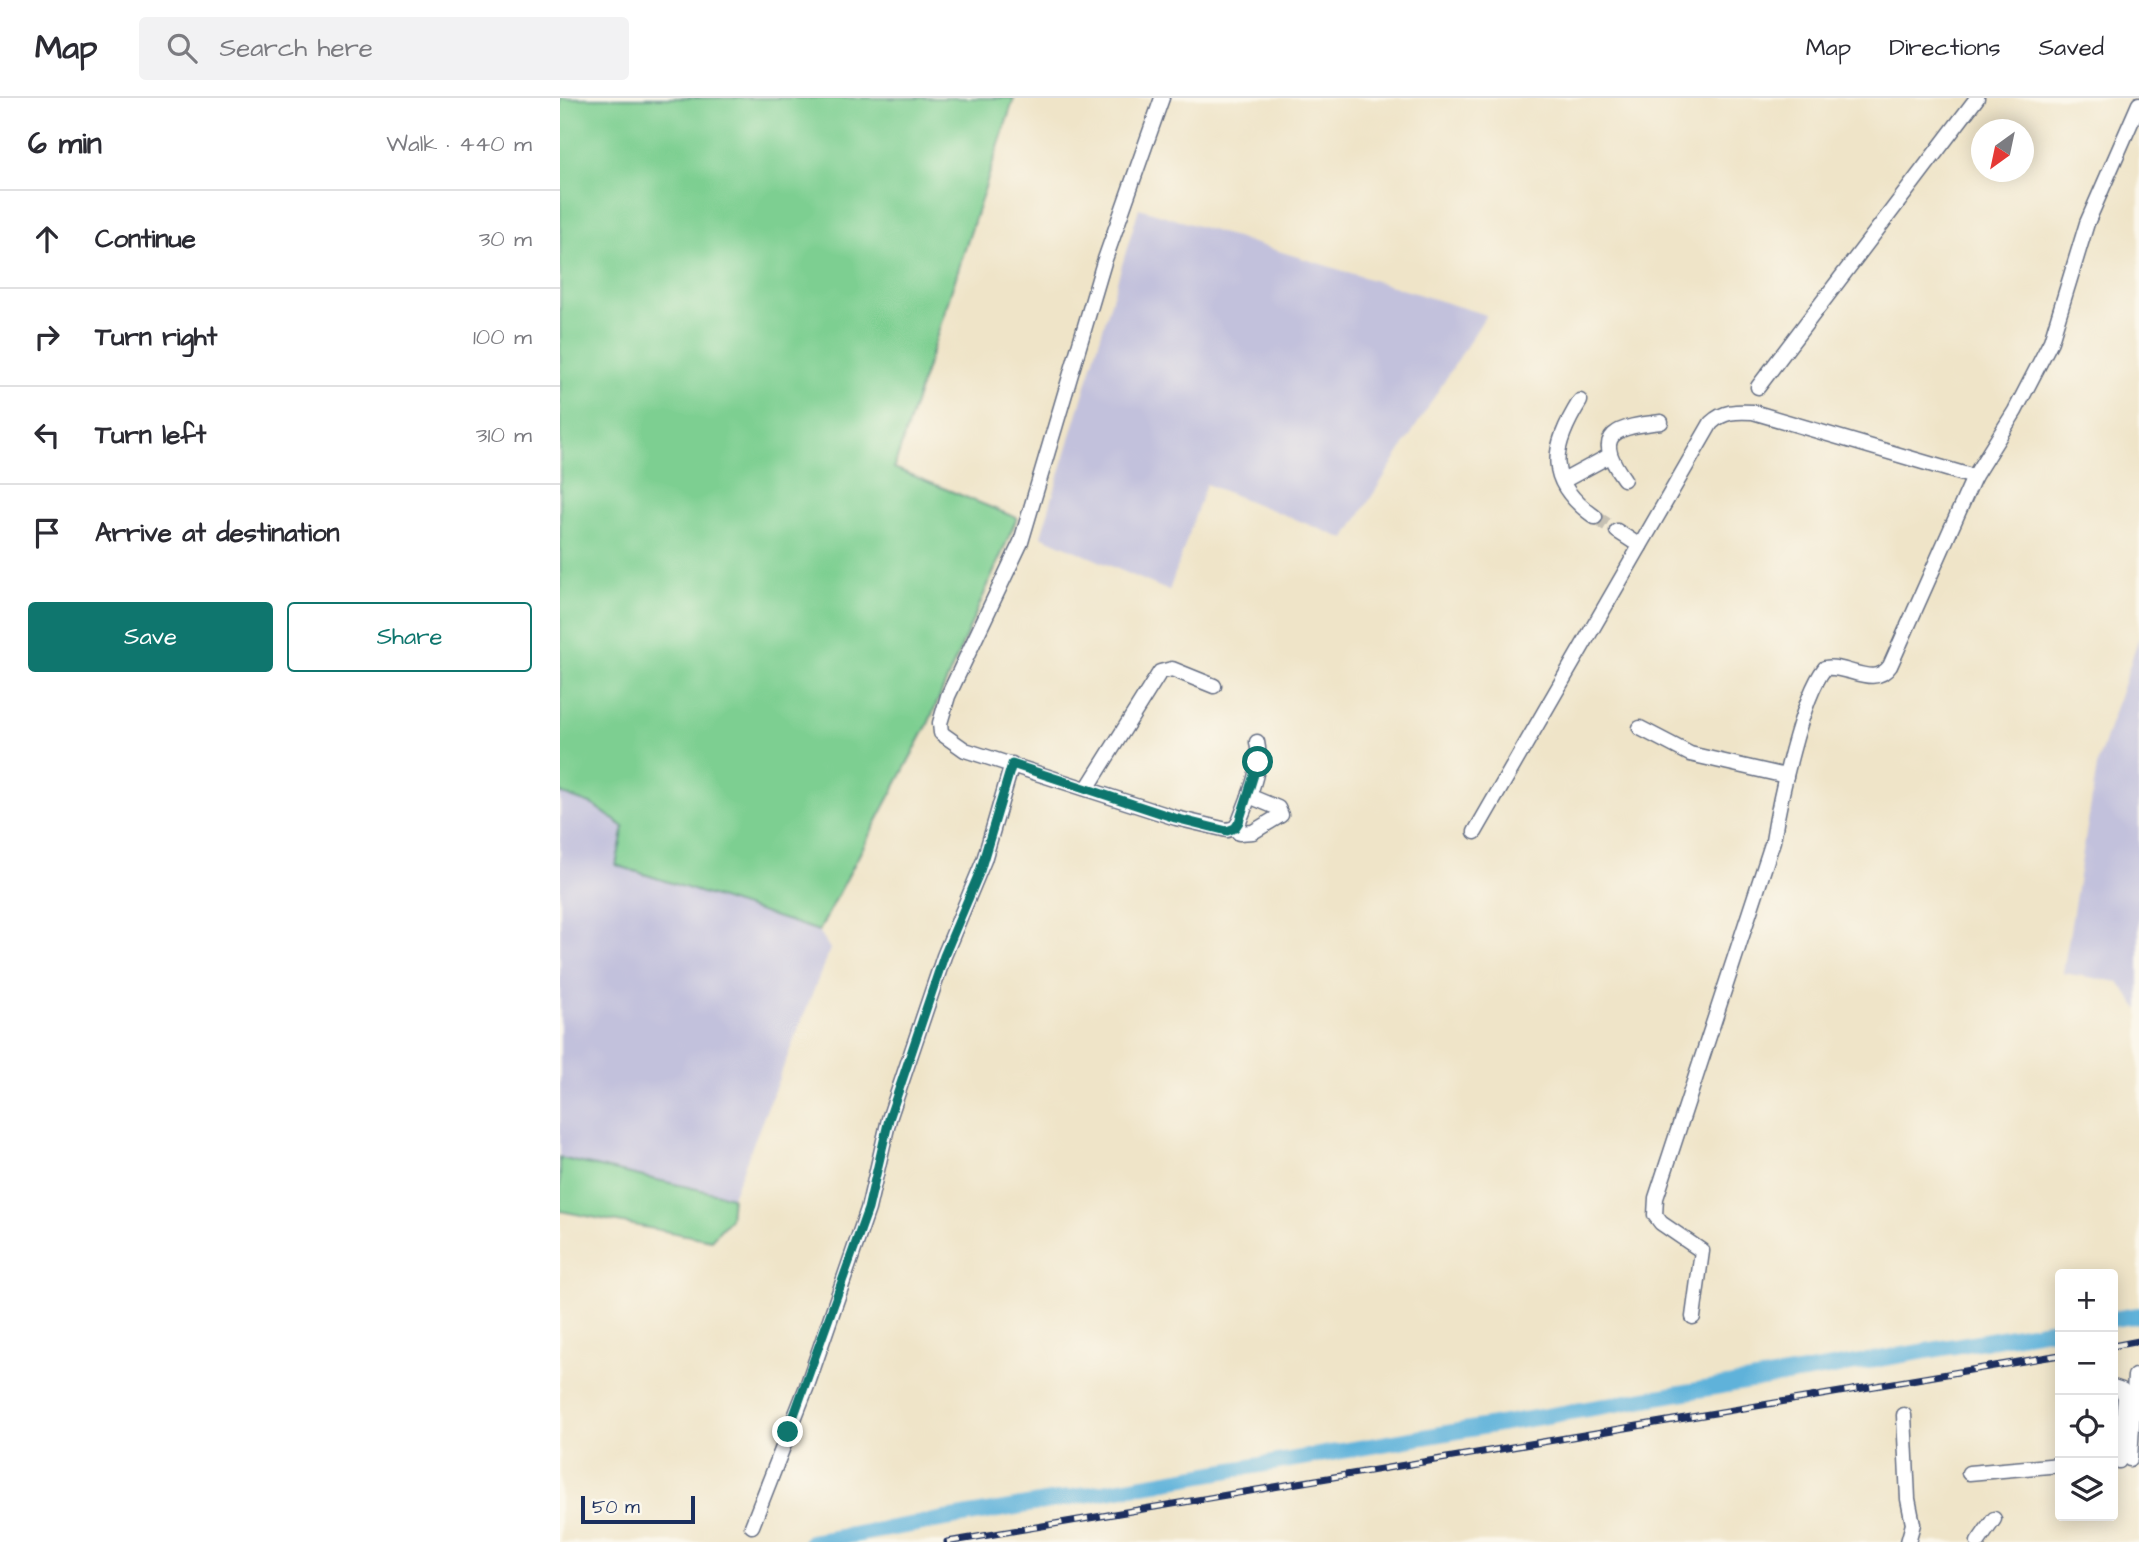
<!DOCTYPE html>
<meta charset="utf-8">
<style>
:root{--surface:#fff;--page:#f2f2f3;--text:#2b2b33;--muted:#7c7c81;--line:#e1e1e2;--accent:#0f766e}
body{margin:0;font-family:"Architects Daughter",sans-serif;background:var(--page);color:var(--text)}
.controls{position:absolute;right:21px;bottom:21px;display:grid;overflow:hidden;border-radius:7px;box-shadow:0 4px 18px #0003}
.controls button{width:63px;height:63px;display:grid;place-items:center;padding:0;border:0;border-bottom:2px solid var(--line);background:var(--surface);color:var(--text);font:35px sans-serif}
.compass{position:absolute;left:1411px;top:21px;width:63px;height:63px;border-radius:50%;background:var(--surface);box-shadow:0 4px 18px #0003;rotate:213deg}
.scale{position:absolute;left:21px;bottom:18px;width:114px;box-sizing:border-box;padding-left:7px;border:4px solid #1b2f5e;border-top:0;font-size:19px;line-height:24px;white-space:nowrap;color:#1b2f5e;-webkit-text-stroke:5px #fbf7ec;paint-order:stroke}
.stop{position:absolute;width:21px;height:21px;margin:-16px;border:5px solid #0f766e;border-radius:50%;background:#fff}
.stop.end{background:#0f766e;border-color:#fff;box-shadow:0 2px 7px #0008}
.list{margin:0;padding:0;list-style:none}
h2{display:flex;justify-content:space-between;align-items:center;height:91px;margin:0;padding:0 28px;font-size:30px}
h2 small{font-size:23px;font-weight:400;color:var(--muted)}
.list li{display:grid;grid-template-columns:46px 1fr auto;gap:21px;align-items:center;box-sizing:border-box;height:98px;padding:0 28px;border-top:2px solid var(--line)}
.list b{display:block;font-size:26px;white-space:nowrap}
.list em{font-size:23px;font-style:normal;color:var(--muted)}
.actions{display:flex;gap:14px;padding:21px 28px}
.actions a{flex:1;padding:16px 0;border:2px solid var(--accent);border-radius:7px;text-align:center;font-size:24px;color:var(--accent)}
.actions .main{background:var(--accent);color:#fff}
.icon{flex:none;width:38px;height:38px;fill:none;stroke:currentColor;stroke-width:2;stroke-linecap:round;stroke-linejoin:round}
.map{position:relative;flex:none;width:1579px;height:1444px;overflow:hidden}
header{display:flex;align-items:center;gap:42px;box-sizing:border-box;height:98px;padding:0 35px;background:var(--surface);border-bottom:2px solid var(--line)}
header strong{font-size:33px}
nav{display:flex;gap:38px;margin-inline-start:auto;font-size:24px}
.search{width:490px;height:63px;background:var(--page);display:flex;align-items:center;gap:18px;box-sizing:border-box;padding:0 24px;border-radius:7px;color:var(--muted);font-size:26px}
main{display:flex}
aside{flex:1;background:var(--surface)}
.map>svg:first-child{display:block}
.industrial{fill:#c2c1dc}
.green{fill:#7dcf91;stroke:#4c7f78;stroke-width:2}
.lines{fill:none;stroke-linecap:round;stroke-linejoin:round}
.canal{stroke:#5eb2da;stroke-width:16}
.street-tunnel{stroke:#c5c0b3;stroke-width:14;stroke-dasharray:14 7;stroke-linecap:butt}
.street-casing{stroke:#656e83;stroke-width:17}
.street{stroke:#fff;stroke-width:14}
.rail-casing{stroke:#1b2f5e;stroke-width:7}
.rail{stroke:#fbf7ec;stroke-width:4.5;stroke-dasharray:13;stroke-linecap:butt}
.route{stroke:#0f766e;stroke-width:9}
</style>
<header>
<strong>Map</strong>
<div class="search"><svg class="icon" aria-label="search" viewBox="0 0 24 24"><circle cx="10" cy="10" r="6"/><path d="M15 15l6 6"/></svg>Search here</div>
<nav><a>Map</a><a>Directions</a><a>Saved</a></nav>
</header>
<main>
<aside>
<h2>6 min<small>Walk · 440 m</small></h2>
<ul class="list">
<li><svg class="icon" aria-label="ahead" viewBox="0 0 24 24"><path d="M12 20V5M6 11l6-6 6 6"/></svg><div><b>Continue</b></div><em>30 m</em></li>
<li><svg class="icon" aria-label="right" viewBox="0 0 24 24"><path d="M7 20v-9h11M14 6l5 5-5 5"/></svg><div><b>Turn right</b></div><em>100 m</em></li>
<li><svg class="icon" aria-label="left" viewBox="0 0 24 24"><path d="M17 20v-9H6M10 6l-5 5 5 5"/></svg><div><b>Turn left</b></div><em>310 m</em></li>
<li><svg class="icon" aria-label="arrive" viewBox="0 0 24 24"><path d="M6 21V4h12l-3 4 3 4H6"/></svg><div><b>Arrive at destination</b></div></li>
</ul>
<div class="actions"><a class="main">Save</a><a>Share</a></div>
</aside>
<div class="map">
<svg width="1579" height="1444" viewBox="0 0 1579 1444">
<rect width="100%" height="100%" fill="#fbf7ec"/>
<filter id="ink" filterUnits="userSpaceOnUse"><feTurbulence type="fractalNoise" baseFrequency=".0143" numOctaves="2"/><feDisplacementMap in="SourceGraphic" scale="14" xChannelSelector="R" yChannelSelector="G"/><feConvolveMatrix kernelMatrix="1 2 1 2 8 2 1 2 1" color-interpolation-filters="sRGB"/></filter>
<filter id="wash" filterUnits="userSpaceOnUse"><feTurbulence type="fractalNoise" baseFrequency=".00686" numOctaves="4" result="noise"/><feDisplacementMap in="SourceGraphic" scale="28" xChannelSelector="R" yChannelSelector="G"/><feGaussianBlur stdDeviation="1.57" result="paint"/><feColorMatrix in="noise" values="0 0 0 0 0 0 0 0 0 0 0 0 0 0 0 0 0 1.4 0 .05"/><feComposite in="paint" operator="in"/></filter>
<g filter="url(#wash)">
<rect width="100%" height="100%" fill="#efe4c8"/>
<!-- industrial -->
<g class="industrial">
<path d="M579,110L926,217L785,441L646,386L609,493L481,438Z"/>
<path d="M1579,539V912L1559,884L1503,875L1538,663Z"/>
<path d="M0,695L33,707L64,729L57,767L259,833L270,851L172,1099L0,1060Z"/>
</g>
<!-- green -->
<g class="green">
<path d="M0,0H454L334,370L457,420L368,626L259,833L56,767L64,729L33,707L0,695Z"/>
<path d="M0,1060L172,1099L170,1121L151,1142L0,1113Z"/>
</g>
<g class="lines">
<!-- canal -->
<g class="canal">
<path d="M1553,1221L1579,1217"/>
<path d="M251,1444L1500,1230"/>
</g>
</g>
</g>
<g filter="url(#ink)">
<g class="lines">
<!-- street-tunnel -->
<path class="street-tunnel" d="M1035,419L1057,433"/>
<!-- street casing -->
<g class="street-casing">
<g id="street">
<path d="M602,0L544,164L461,444L388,598L380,625L381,635L405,652L616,720L667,732L675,730L679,724C688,700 703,670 697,644"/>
<path d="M1198,289L1417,0"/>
<path d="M1020,303C991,350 984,383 1035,419"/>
<path d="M1064,381C1030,334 1058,329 1101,324"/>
<path d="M1003,383L1049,358"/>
<path d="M1057,433L1080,448"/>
<path d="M1080,630L1130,656L1226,678"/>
<path d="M528,689L600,574L612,571L654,588"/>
<path d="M675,730L679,735L693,734L721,717L718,710L689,698"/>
<path d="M915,734L1151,325C1164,313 1176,313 1193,314L1414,379L1455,313L1491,243L1527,125L1579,6"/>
<path d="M1133,1219L1142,1153L1101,1125L1095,1117L1096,1100L1213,743C1219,704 1241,600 1265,570C1287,566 1314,591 1330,568L1414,379"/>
<path d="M1553,1289L1562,1292L1565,1299L1559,1363"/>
<path d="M1344,1317L1348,1401L1353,1426L1348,1444"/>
<path d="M1570,1361L1575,1278"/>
<path d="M1409,1375L1500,1367"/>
<path d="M192,1428L247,1288L308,1111L329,1021L384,858L424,762L452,666"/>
<path d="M1418,1444L1434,1421"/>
</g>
</g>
<!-- street -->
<use href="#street" class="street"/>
<!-- rail casing -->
<g class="rail-casing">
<g id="rail">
<path d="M1553,1248L1579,1243"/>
<path d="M387,1444L1500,1257"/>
</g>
</g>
<!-- rail -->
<use href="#rail" class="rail"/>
</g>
</g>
<g class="lines" filter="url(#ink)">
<!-- route -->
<path class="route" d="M228,1334L308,1111L329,1021L384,858L420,773L452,666L615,720L667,733L675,730L679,724L698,664"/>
</g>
</svg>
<div class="controls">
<button>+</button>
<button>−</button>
<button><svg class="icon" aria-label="locate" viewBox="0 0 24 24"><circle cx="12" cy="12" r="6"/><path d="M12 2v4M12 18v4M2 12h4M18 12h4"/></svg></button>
<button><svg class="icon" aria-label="layers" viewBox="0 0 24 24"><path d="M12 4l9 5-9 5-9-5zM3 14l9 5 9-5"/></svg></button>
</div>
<svg class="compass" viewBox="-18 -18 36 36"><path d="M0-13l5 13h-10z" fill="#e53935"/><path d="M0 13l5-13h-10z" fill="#7c7c81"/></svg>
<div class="scale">50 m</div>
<div class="stop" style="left:698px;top:664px"></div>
<div class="stop end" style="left:228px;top:1334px"></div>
</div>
</main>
